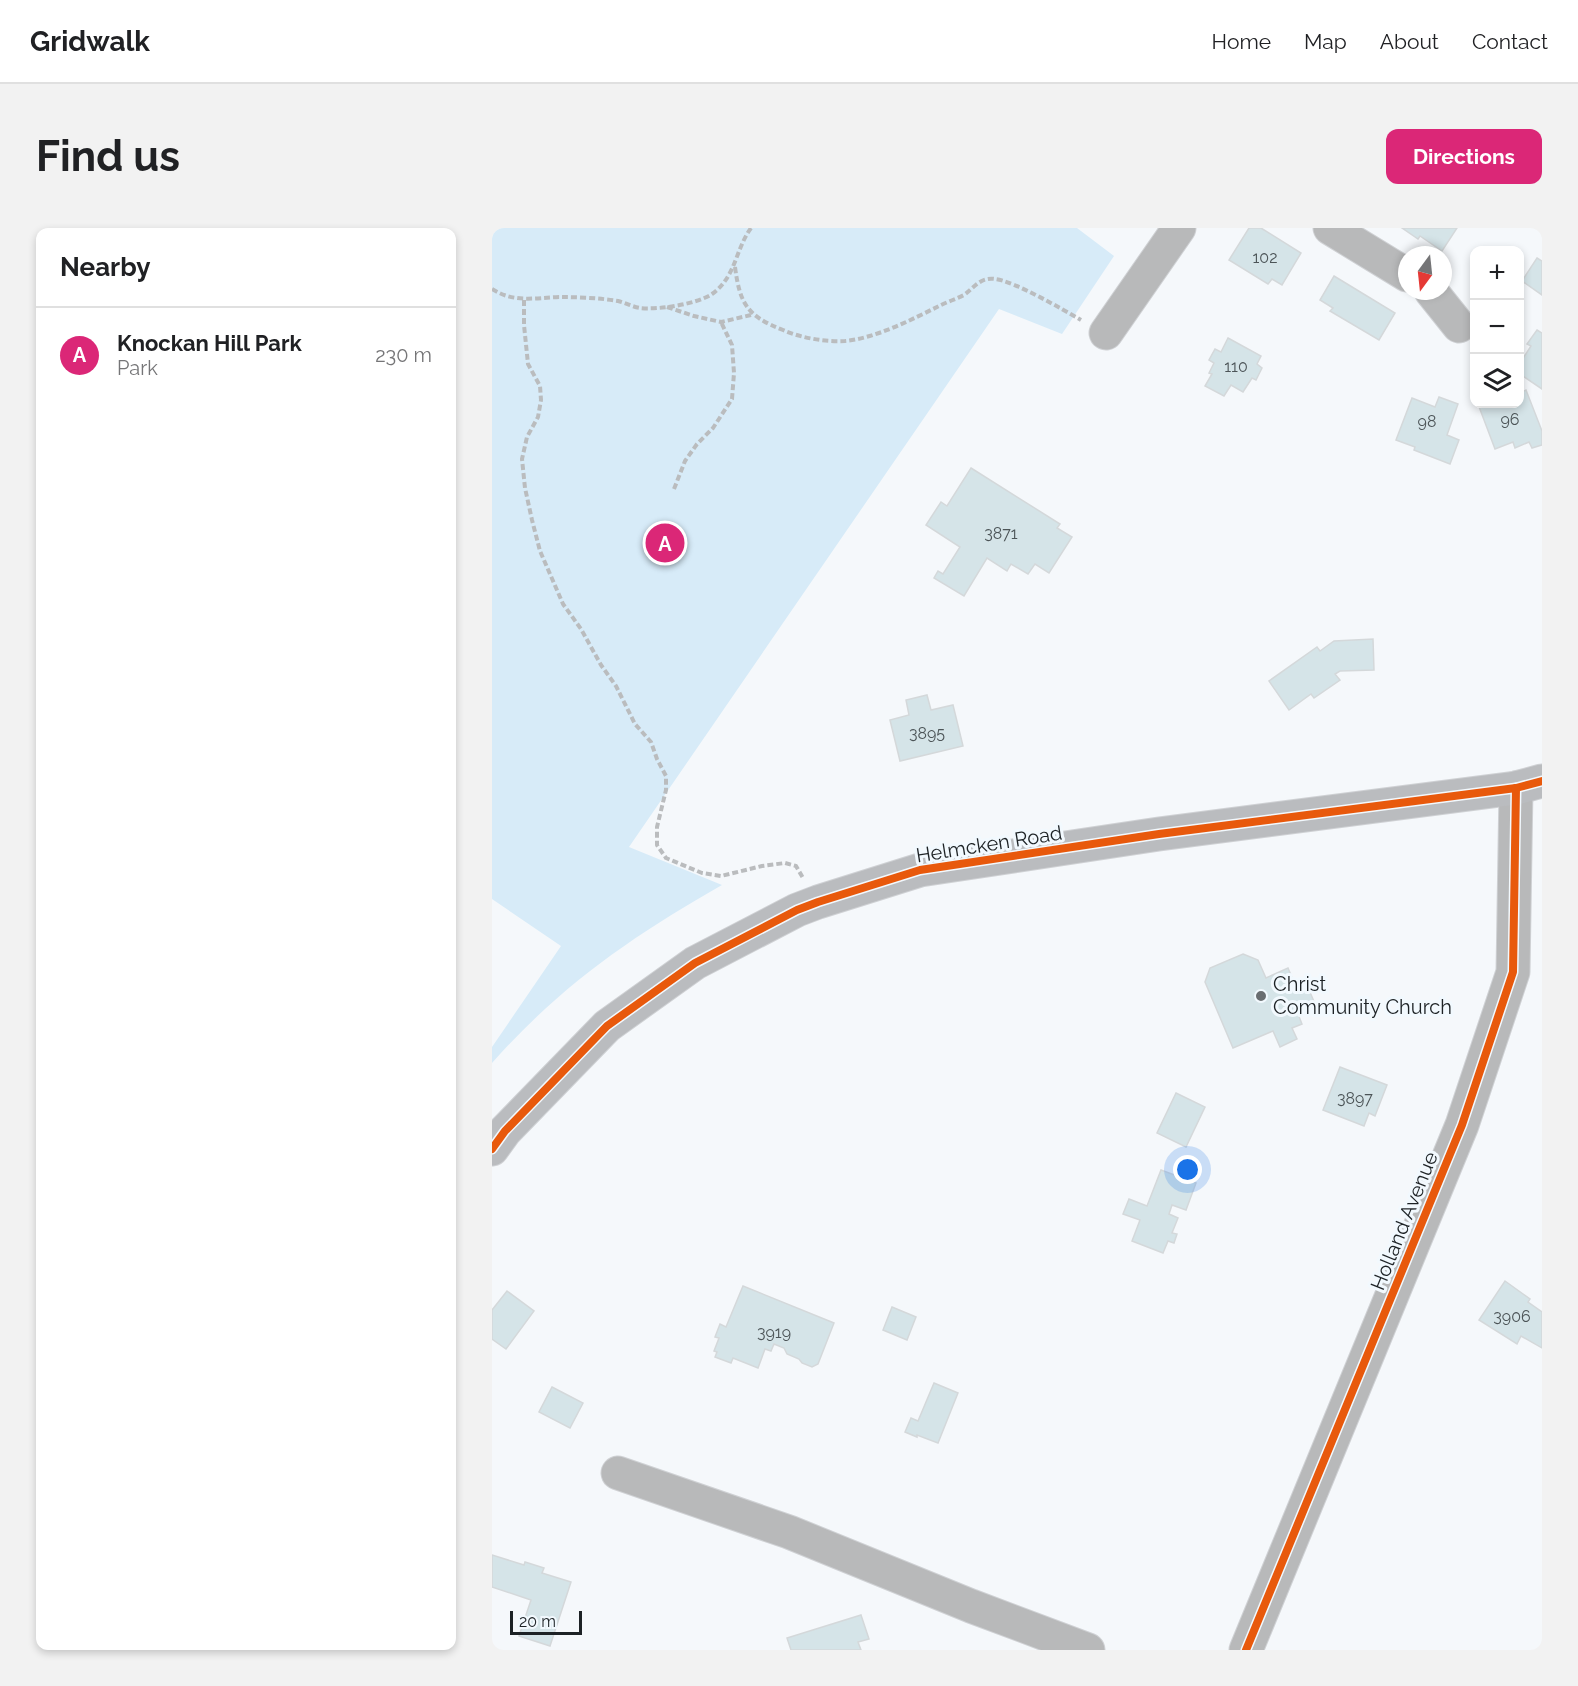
<!DOCTYPE html>
<meta charset="utf-8">
<style>
:root{--surface:#fff;--page:#f2f2f2;--text:#202124;--muted:#757577;--line:#e0e0e0;--accent:#db2777}
body{margin:0;font-family:Raleway,sans-serif;background:var(--page);color:var(--text)}
.controls{position:absolute;right:18px;top:18px;display:grid;overflow:hidden;border-radius:12px;box-shadow:0 3px 9px #0003}
.controls button{width:54px;height:54px;display:grid;place-items:center;padding:0;border:0;border-bottom:2px solid var(--line);background:var(--surface);color:var(--text);font:30px sans-serif}
.compass{position:absolute;left:906px;top:18px;width:54px;height:54px;border-radius:50%;background:var(--surface);box-shadow:0 3px 9px #0003;rotate:195deg}
.scale{position:absolute;left:18px;bottom:15px;width:72px;box-sizing:border-box;padding-left:6px;border:3px solid #1d2225;border-top:0;font-size:16px;line-height:21px;white-space:nowrap;color:#1d2225;-webkit-text-stroke:4px #f2f9fe;paint-order:stroke}
.you{position:absolute;left:696px;top:942px;width:21px;height:21px;margin:-15px;border:4px solid #fff;border-radius:50%;background:#1a73e8;box-shadow:0 0 0 9px #1a73e833}
.badge{display:grid;place-items:center;width:39px;height:39px;border-radius:50%;background:var(--accent);color:#fff;font-size:20px;font-weight:700}
.pin{position:absolute;translate:-50% -50%;border:3px solid #fff;box-shadow:0 2px 6px #0006}
.list{margin:0;padding:0;list-style:none}
h2{display:flex;justify-content:space-between;align-items:center;height:78px;margin:0;padding:0 24px;font-size:26px}
h2 small{font-size:20px;font-weight:400;color:var(--muted)}
.list li{display:grid;grid-template-columns:39px 1fr auto;gap:18px;align-items:center;box-sizing:border-box;height:96px;padding:0 24px;border-top:2px solid var(--line)}
.list b{display:block;font-size:22px;white-space:nowrap}
.list p{margin:0;font-size:20px;white-space:nowrap;color:var(--muted)}
.list em{font-size:20px;font-style:normal;color:var(--muted)}
.icon{flex:none;width:33px;height:33px;fill:none;stroke:currentColor;stroke-width:2;stroke-linecap:round;stroke-linejoin:round}
.map{position:relative;flex:none;width:1050px;height:1422px;overflow:hidden;border-radius:12px}
header{display:flex;align-items:center;gap:36px;box-sizing:border-box;height:84px;padding:0 30px;background:var(--surface);border-bottom:2px solid var(--line)}
header strong{font-size:28px}
nav{display:flex;gap:33px;margin-inline-start:auto;font-size:21px}
.intro{display:flex;align-items:center;justify-content:space-between;box-sizing:border-box;height:144px;padding:0 36px}
h1{margin:0;font-size:42px}
.button{padding:15px 27px;border-radius:12px;background:var(--accent);color:#fff;font-size:21px;font-weight:700}
main{display:flex;gap:36px;padding:0 36px}
aside{flex:1;background:var(--surface);border-radius:12px;box-shadow:0 3px 9px #0003}
.map>svg:first-child{display:block}
.green{fill:#d7ebf8}
.building{fill:#d5e4e8;stroke:#d4d8da;stroke-width:1.5}
.lines{fill:none;stroke-linecap:round;stroke-linejoin:round}
.minor-casing{stroke:#cfd1d4;stroke-width:35}
.major-casing{stroke:#cfd1d4;stroke-width:35}
.path{stroke:#babcbe;stroke-width:4;stroke-dasharray:6 3;stroke-linecap:butt}
.minor{stroke:#b8b9ba;stroke-width:33}
.major{stroke:#babcbf;stroke-width:33}
.cycleway-casing{stroke:#f2f9fe;stroke-width:11}
.cycleway{stroke:#e8590c;stroke-width:8}
.poi-dot{fill:#696d70;stroke:#f2f9fe;stroke-width:2}
.labels{text-anchor:middle;stroke-width:6;stroke-linejoin:round;paint-order:stroke}
.number-label{font-size:16px;fill:#4c5457}
.street-label{font-size:20px;fill:#1d2225;stroke:#f2f9fe}
.poi-label{font-size:20px;fill:#1d2225;stroke:#f2f9fe;text-anchor:start}
</style>
<header>
<strong>Gridwalk</strong>
<nav><a>Home</a><a>Map</a><a>About</a><a>Contact</a></nav>
</header>
<div class="intro"><h1>Find us</h1><a class="button">Directions</a></div>
<main>
<aside>
<h2>Nearby<small></small></h2>
<ul class="list">
<li><span class="badge">A</span><div><b>Knockan Hill Park</b><p>Park</p></div><em>230 m</em></li>
</ul>
</aside>
<div class="map">
<svg width="1050" height="1422" viewBox="0 0 1050 1422">
<rect width="100%" height="100%" fill="#f5f8fb"/>
<!-- green -->
<path class="green" d="M0,0H585L622,28L570,106L507,81L137,619L230,657C142,707 68,758 0,835V819L69,718L0,671Z"/>
<!-- building -->
<g class="building">
<path d="M757,0H769L809,25L790,57L780,51L776,56L737,32Z"/>
<path d="M910,0H965L950,23L928,8L926,11Z"/>
<path d="M1045,30L1050,33V67L1030,53Z"/>
<path d="M842,48L903,85L887,112L838,83L841,80L828,72Z"/>
<path d="M1045,102L1050,105V161L1028,146V135L1039,118L1035,116Z"/>
<path d="M736,110L769,128L765,136L770,140L764,152L760,150L751,164L739,157L732,168L713,158L720,146L717,145L722,135L717,132L723,121L729,124Z"/>
<path d="M1034,162L1050,203V217L1040,220L1037,214L1023,220L1021,214L1003,221L986,176H1014L1015,178L1019,176H1028V165Z"/>
<path d="M947,169L966,176L955,207L967,212L958,236L922,222L923,219L904,212L920,170L943,179Z"/>
<path d="M479,240L568,296L565,300L580,309L557,345L543,336L536,346L519,336L515,343L495,330L472,368L442,350L446,343L451,346L468,319L434,297L449,274L455,278Z"/>
<path d="M881,411L882,442L848,443L843,446L848,452L822,470L819,466L797,482L777,453L825,419L828,423L842,413Z"/>
<path d="M435,467L439,482L461,477L471,518L408,533L398,492L417,487L414,472Z"/>
<path d="M751,726L766,732L774,750L796,740L804,759L814,755L824,778L806,786L810,796L800,800L805,811L788,819L781,803L741,820L713,754L718,740Z"/>
<path d="M848,839L895,857L883,888L877,885L872,898L831,882Z"/>
<path d="M684,865L713,879L694,919L665,905Z"/>
<path d="M669,942L704,955L694,982L680,977L677,986L686,990L680,1005L685,1006L682,1015L676,1013L671,1025L640,1013L648,992L631,986L637,971L655,978Z"/>
<path d="M1013,1053L1038,1071L1036,1074L1050,1084V1120L1029,1108L1025,1116L987,1092Z"/>
<path d="M251,1058L342,1095L326,1136L320,1139L310,1135L307,1131L295,1126L292,1120L282,1116L279,1123L273,1121L266,1140L241,1130L239,1135L223,1129L225,1124L222,1123L227,1110L223,1109L228,1096L234,1099Z"/>
<path d="M15,1063L42,1083L14,1121L0,1111V1082Z"/>
<path d="M400,1079L424,1089L415,1112L391,1102Z"/>
<path d="M442,1155L466,1165L446,1215L425,1207V1209L413,1204L419,1190L426,1193Z"/>
<path d="M60,1159L91,1175L78,1200L47,1184Z"/>
<path d="M0,1327L32,1337L33,1334L52,1340L50,1345L79,1354L58,1418L27,1408L39,1372L0,1359Z"/>
<path d="M369,1387L377,1411L366,1414L369,1422H299L295,1410Z"/>
</g>
<g class="lines">
<!-- minor casing -->
<g class="minor-casing">
<g id="minor">
<path d="M838,0L915,47"/>
<path d="M939,63L967,98"/>
<path d="M614,105L687,0"/>
<path d="M126,1245L297,1304L479,1378L596,1422"/>
<path d="M754,1422L970,897L1021,744L1024,560"/>
</g>
</g>
<!-- major casing -->
<g class="major-casing">
<path id="major" d="M0,921L13,903L115,798L203,735L305,682L326,674L428,642L667,606L1024,560L1050,553"/>
</g>
<!-- path -->
<g class="path">
<path d="M243,39C248,76 255,88 291,102C309,110 333,114 353,113C384,110 419,92 447,78C455,74 464,71 472,67C483,59 488,49 503,51C522,53 570,81 589,92"/>
<path d="M0,61C22,75 42,70 67,69C86,69 108,70 126,73C134,75 141,79 148,80C167,82 205,76 220,66C244,49 243,22 259,0"/>
<path d="M32,72V97L36,136L48,158L49,172L46,189L35,209L30,231L33,260L40,292L48,323L71,376L89,401L109,437L124,458L143,496L159,514L165,531L174,548V562L165,599V617L174,630L210,645L229,648L270,638L293,635L304,638L311,650"/>
<path d="M175,79L202,88L229,94L259,87"/>
<path d="M182,261L193,233L205,216L221,200L240,171L242,145L240,117L229,94"/>
</g>
<!-- minor -->
<use href="#minor" class="minor"/>
<!-- major -->
<use href="#major" class="major"/>
<!-- cycleway casing -->
<g class="cycleway-casing">
<g id="cycleway">
<path d="M0,921L13,903L115,798L203,735L305,682L326,674L428,642L667,606L1024,560L1050,553"/>
<path d="M754,1422L970,897L1021,744L1024,560"/>
</g>
</g>
<!-- cycleway -->
<use href="#cycleway" class="cycleway"/>
</g>
<!-- markers -->
<circle class="poi-dot" cx="769" cy="768" r="6"/>
<g class="labels">
<!-- number labels -->
<g class="number-label">
<text x="773" y="35">102</text>
<text x="744" y="144">110</text>
<text x="1018" y="197">96</text>
<text x="935" y="199">98</text>
<text x="509" y="311">3871</text>
<text x="435" y="511">3895</text>
<text x="863" y="876">3897</text>
<text x="1020" y="1094">3906</text>
<text x="282" y="1110">3919</text>
</g>
<!-- street labels -->
<g class="street-label">
<text transform="translate(497 616) rotate(-9)" y="7">Helmcken Road</text>
<text transform="translate(912 993) rotate(-68)" y="7">Holland Avenue</text>
</g>
<!-- poi labels -->
<g class="poi-label">
<text x="781" y="763">Christ<tspan x="781" dy="23">Community Church</tspan></text>
</g>
</g>
</svg>
<div class="controls">
<button>+</button>
<button>−</button>
<button><svg class="icon" aria-label="layers" viewBox="0 0 24 24"><path d="M12 4l9 5-9 5-9-5zM3 14l9 5 9-5"/></svg></button>
</div>
<svg class="compass" viewBox="-18 -18 36 36"><path d="M0-13l5 13h-10z" fill="#e53935"/><path d="M0 13l5-13h-10z" fill="#757577"/></svg>
<div class="scale">20 m</div>
<div class="you"></div>
<div class="pin badge" style="left:173px;top:315px">A</div>
</div>
</main>
